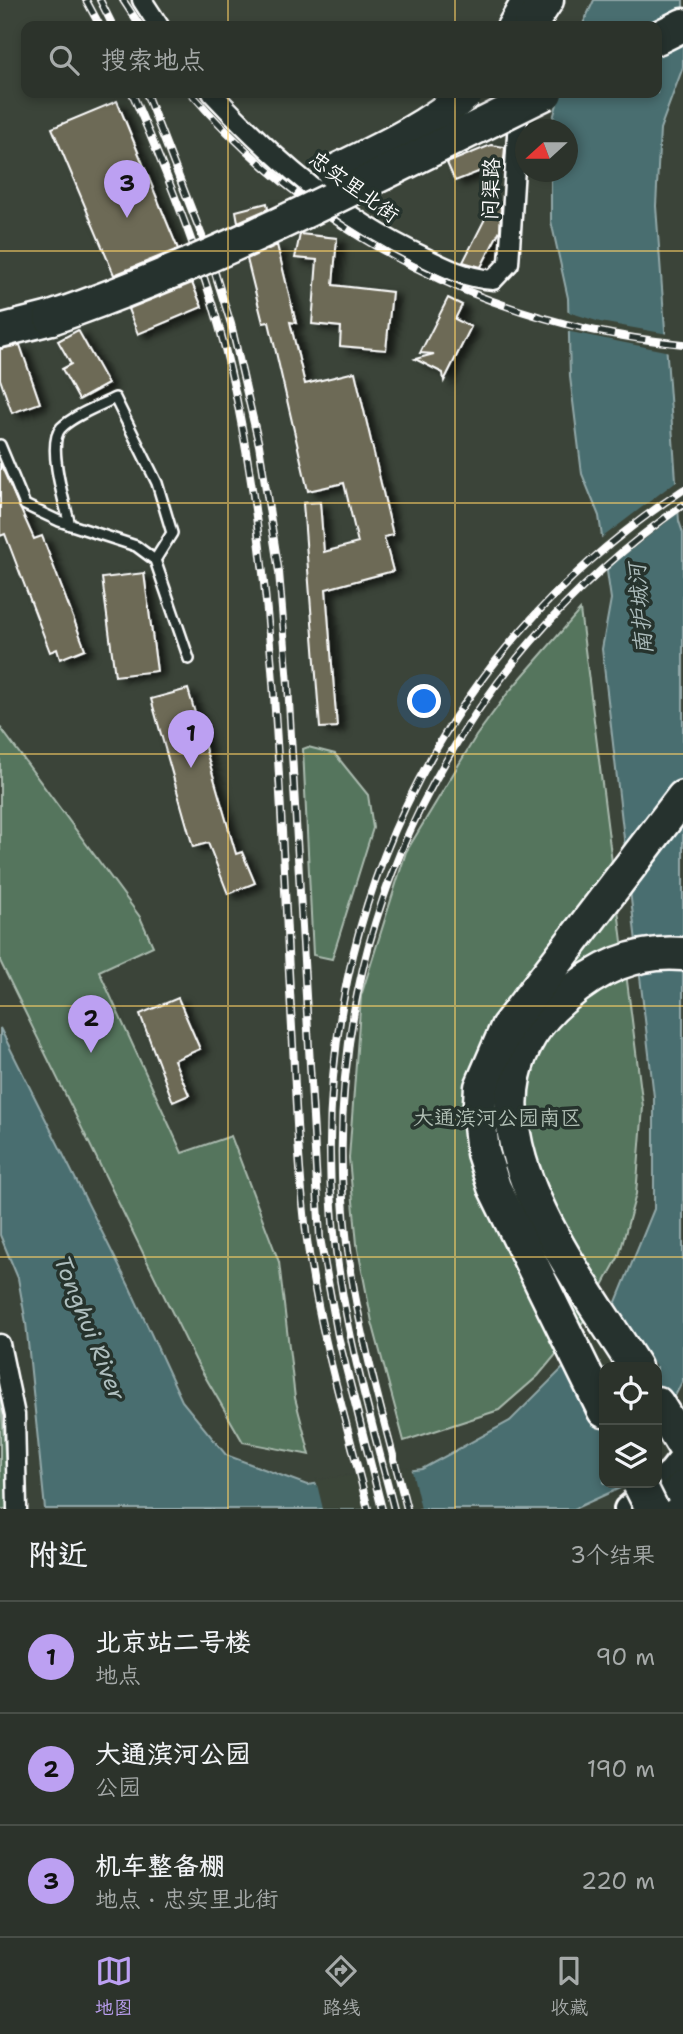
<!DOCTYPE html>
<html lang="zh">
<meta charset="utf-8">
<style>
:root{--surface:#2c332b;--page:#343b33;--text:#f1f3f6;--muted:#a6aaa9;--line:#484e47;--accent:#bca0f2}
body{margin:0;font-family:"Shantell Sans","LXGW WenKai TC",sans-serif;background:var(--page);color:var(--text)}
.controls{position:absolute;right:21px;bottom:21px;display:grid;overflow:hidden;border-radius:14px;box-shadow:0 4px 10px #0003}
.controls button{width:63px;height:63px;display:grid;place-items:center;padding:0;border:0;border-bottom:2px solid var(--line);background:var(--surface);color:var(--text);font:35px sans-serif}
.compass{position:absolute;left:515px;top:119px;width:63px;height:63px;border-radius:50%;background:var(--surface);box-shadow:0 4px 10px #0003;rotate:249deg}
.you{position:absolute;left:425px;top:702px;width:24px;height:24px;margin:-18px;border:5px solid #fff;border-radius:50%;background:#1a73e8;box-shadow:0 0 0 10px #1a73e833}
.badge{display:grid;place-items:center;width:46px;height:46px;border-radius:50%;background:var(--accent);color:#111;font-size:23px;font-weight:700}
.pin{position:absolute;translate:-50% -58px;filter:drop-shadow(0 2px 4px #0008)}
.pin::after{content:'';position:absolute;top:37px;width:24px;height:21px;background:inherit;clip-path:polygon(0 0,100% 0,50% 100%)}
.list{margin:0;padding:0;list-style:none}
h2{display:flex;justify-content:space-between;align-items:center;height:91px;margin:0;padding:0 28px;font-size:30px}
h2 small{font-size:23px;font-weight:400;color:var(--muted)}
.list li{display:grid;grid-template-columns:46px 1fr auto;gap:21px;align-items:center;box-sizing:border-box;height:112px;padding:0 28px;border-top:2px solid var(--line)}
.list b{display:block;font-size:26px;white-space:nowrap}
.list p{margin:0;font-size:23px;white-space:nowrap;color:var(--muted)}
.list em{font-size:23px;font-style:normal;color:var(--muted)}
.icon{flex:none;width:38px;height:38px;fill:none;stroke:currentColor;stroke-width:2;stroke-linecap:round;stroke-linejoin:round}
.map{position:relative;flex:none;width:683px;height:1509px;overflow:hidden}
.search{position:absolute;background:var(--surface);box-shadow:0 4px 10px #0003;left:21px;right:21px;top:21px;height:77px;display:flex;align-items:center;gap:18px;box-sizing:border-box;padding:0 24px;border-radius:14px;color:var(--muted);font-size:26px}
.sheet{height:427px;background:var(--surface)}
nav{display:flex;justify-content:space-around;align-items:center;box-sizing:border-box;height:98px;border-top:2px solid var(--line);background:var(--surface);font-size:19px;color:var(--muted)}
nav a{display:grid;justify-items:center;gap:4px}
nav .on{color:var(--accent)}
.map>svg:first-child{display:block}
.green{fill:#54745d;stroke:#aabaae;stroke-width:2}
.water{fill:#4a6e6f;stroke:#92a8a9;stroke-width:2}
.pier{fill:#3b4439}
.building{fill:#6d6a56;stroke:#fff;stroke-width:2;filter:url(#shadow)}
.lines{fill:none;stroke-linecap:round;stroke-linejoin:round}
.lane-casing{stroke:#fff;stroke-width:14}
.street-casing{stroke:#fff;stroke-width:23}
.secondary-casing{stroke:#fff;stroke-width:30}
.highway-casing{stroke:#fff;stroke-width:37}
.lane{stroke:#26332d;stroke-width:9}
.street{stroke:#26332d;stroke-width:18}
.secondary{stroke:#26332d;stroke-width:24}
.highway{stroke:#26332d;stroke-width:32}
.rail-casing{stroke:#fff;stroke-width:8}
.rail{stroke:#26332d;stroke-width:5;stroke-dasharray:16;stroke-linecap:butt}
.highway-bridge-casing{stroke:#fff;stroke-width:37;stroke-linecap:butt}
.highway-bridge{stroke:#26332d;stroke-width:32}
.grid{fill:none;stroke:#ffd166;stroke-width:2;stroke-opacity:0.55}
.labels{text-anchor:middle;stroke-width:7;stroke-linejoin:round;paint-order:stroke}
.street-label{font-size:21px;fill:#fff;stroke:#26332d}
.park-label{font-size:21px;fill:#b2c0b6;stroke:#26332d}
.water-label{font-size:23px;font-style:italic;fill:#aebebe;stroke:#26332d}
</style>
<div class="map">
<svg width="683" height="1509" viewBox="0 0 683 1509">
<defs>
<filter id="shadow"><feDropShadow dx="8" dy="4.5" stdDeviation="3.5" flood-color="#0009"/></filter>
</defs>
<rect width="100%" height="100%" fill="#3b4439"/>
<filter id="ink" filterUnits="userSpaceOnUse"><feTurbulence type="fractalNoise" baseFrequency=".0143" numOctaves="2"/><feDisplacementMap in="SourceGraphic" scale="14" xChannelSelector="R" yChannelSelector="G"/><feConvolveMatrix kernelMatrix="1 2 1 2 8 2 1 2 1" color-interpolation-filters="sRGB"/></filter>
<g filter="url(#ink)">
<!-- green -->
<g class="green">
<path d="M580,610L643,1107L636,1194L619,1256L583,1322L538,1376L499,1410L404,1441L372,1322L357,1244L349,1158L361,996L406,852L476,736L507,694Z"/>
<path d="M0,727L140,917L153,946L99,971L182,1153L231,1136L279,1262L295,1398L310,1455L243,1442L196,1361L0,961Z"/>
<path d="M308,747L335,754L368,795L373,828L332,959L313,955L303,749Z"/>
<path d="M0,1393L1,1397L9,1509H0Z"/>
</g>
<!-- water -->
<path class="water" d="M594,0H683V67L660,129L656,206L679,521L683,533V1380L657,1432V1367H604V1483H631L574,1509H45L26,1323L18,1278L0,1235V1028L129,1286L182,1401L226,1455L307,1485L422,1469L510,1421L607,1324L654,1209V1097L602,649L611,599L599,516L582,474L570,377L568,298L551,221V172H568V130L551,129V126L560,93H657V26H582Z"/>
<!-- pier -->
<g class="pier">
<path d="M565,311L600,322L668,334L670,352L566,331Z"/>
<path d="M679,479L681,511L604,571L599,540Z"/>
<path d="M613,1299L656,1367H604V1431L567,1359L604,1322Z"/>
<path d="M411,1467L421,1509H323L316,1480Z"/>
</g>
<!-- building -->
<g class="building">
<path d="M117,101L178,249L114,275L52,128Z"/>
<path d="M491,145L505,147L503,169L491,167L455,181L447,163Z"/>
<path d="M267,203L268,209L238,222L236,211Z"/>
<path d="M493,203L501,207L500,230L481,267L463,262Z"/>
<path d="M300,234L337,238L333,285L392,292L386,350L340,346L341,327L312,324L317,260L295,258Z"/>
<path d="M277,245L296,323L290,322L305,384L355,372L393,535L384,537L393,571L326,589L337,727L320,728L303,503L320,502L324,552L358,543L344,483L308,491L269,322L263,323L247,259Z"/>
<path d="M192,283L202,307L138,334L128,309Z"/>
<path d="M448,298L462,305L455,319L471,327L444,381L443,373L415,359L434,354L420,353Z"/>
<path d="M78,330L108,384L79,400L62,369L71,364L58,341Z"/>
<path d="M20,345L40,403L12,413L0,379V349Z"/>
<path d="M0,463L34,539L42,536L85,649L60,659L57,649L50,652L5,534L0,536Z"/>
<path d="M144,573L157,671L115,676L102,578Z"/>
<path d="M188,689L236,854L242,852L255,883L228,894L208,843L193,847L151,699Z"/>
<path d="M178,998L200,1049L174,1060L189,1095L173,1102L140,1014Z"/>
</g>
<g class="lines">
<!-- lane casing -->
<g class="lane-casing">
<g id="lane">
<path d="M0,445L25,505L59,521L136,546L155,560L189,659"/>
<path d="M70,525C65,505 46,444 61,428C74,415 99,406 115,398L157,483L172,533L155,560"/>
</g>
</g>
<!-- street casing -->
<g class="street-casing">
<g id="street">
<path d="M142,0L159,26"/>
<path d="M506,26L521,0"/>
<path d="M212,93C273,158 340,218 422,256C446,268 466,278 493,280L509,263L519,103"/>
<path d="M0,1344L15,1415L17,1509"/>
</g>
</g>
<!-- secondary casing -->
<g class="secondary-casing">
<path id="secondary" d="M627,1509L671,1472L683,1457"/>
</g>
<!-- highway casing -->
<g class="highway-casing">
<g id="highway">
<path d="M530,26L547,0"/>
<path d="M657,38L683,25"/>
<path d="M0,331L51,318"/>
<path d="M635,1367C573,1267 438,1105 562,999C598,968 635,950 683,954"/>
<path d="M657,1403L683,1445"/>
<path d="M604,1411L494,1187L483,1153L479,1116L481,1087L507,1027L683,797"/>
<path d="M661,1509L683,1487"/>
</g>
</g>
<!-- lane -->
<use href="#lane" class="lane"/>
<!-- street -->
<use href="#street" class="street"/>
<!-- secondary -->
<use href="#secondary" class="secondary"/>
<!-- highway -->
<use href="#highway" class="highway"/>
<!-- rail casing -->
<g class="rail-casing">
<g id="rail">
<path d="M86,0L100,26"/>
<path d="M100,0L113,26"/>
<path d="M123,0L140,26"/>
<path d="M132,93C175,192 216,295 237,401C279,613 280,830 293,1045C296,1110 299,1175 307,1240C319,1331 346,1420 368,1509"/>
<path d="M146,93L209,254L231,324L259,445L279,572L288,684L320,1238L338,1336L382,1509"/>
<path d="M191,93C315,237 494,327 683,344"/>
<path d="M394,1509C370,1415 341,1319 333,1222C308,927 435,653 683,490"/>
<path d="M407,1509C381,1407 349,1304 343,1199C327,918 454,666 683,505"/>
</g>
</g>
<!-- rail -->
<use href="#rail" class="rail"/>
<!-- highway-bridge casing -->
<g class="highway-bridge-casing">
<g id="highway-bridge">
<path d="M333,172C379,150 429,127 467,93"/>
<path d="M51,318C220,260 385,172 546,93"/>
<path d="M639,1483L652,1509"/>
</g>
</g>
<!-- highway-bridge -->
<use href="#highway-bridge" class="highway-bridge"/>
</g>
</g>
<!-- grid -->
<path class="grid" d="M228,0V26M455,0V26M228,93V1509M455,93V1509M0,251H683M0,503H683M0,754H683M0,1006H683M0,1257H683"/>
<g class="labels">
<!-- street labels -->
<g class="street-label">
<text transform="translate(354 187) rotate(36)" y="7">忠实里北街</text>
<text transform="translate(491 189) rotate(-88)" y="7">问渠路</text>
</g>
<!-- park labels -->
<g class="park-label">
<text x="497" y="1125">大通滨河公园南区</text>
</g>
<!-- water labels -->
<g class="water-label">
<text transform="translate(640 609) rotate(-95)" y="8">南护城河</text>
<text transform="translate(90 1328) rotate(68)" y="8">Tonghui River</text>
</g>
</g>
</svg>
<div class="controls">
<button><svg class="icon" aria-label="locate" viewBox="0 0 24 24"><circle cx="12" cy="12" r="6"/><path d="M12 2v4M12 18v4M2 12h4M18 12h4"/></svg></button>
<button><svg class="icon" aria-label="layers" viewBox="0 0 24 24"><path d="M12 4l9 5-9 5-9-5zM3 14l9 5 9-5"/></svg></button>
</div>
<svg class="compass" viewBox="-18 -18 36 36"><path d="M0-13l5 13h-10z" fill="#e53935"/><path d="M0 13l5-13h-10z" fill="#a6aaa9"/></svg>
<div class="you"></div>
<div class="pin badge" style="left:191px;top:768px">1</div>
<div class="pin badge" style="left:91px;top:1053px">2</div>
<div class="pin badge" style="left:127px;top:218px">3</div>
<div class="search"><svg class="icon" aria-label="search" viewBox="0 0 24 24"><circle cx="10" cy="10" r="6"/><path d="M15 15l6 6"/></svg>搜索地点</div>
</div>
<section class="sheet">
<h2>附近<small>3个结果</small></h2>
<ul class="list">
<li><span class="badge">1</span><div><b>北京站二号楼</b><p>地点</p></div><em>90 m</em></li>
<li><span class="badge">2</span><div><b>大通滨河公园</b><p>公园</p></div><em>190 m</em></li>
<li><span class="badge">3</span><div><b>机车整备棚</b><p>地点 · 忠实里北街</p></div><em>220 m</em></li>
</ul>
</section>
<nav>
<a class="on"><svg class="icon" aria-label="map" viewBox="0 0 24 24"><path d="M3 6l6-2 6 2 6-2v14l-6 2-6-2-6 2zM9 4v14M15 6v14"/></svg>地图</a>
<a><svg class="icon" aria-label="directions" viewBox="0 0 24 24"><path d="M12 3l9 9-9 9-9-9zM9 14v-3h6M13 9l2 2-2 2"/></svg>路线</a>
<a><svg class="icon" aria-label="saved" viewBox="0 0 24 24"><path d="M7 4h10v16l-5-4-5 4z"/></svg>收藏</a>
</nav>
